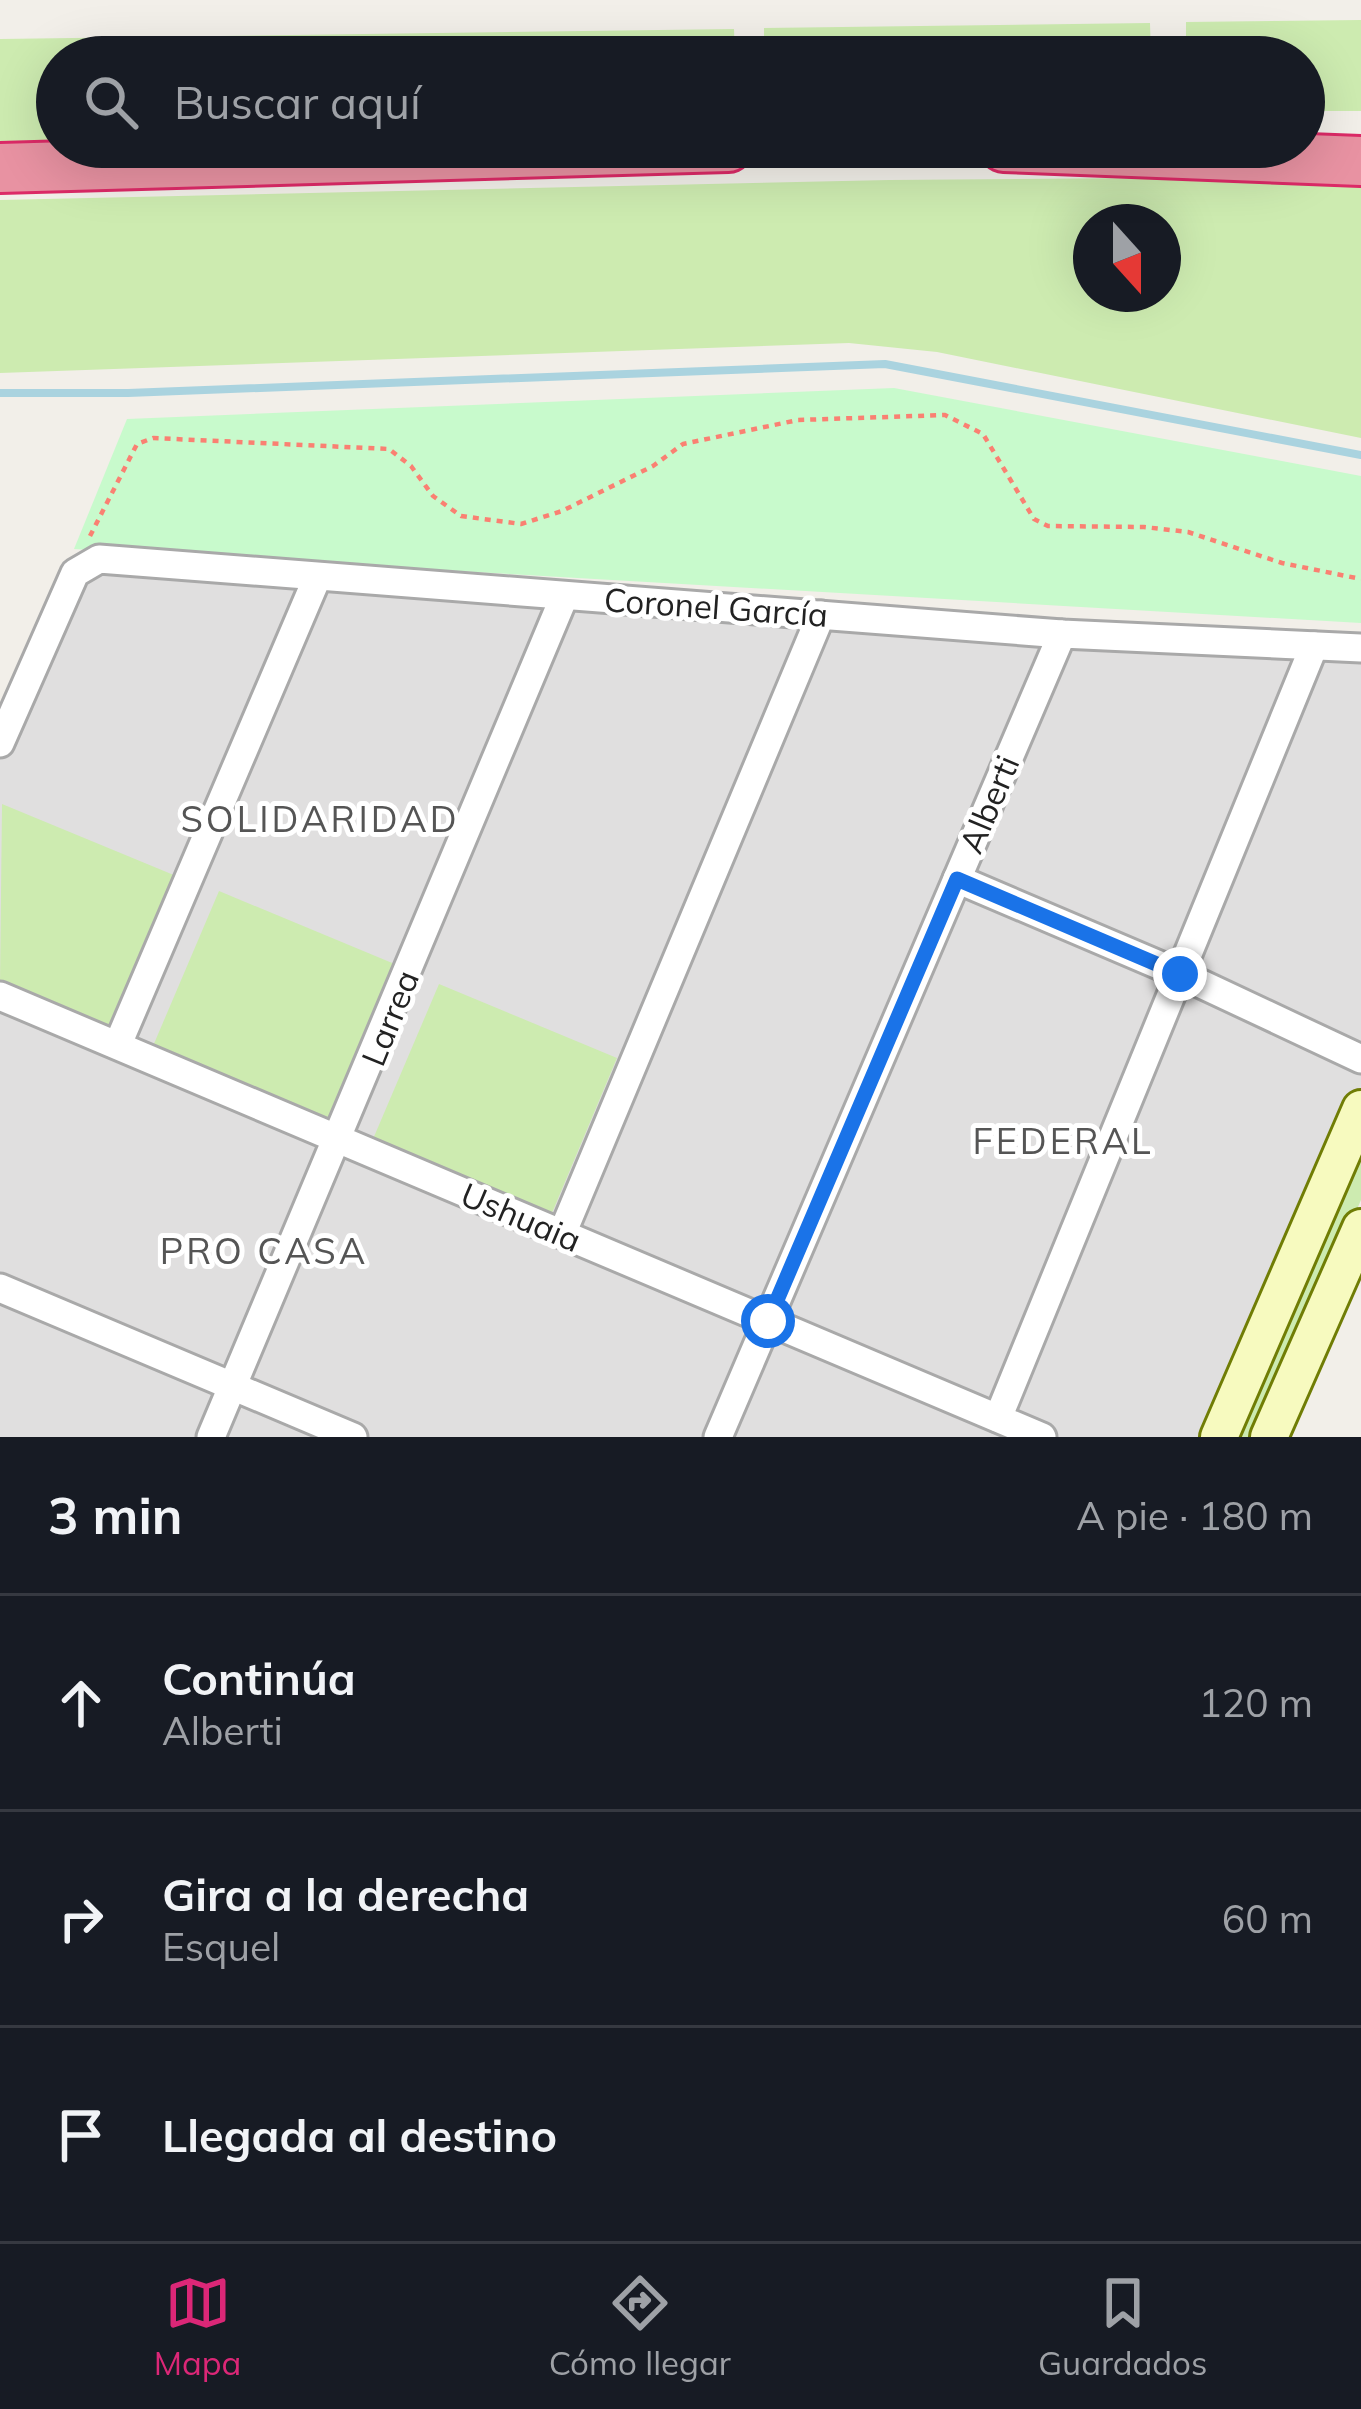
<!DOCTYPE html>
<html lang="es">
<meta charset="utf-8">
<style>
:root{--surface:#171b24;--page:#20242c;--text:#f1f3f6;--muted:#9ea1a6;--line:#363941;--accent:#db2777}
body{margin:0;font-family:Mulish,sans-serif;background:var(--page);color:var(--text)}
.compass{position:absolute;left:1073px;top:204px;width:108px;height:108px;border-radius:50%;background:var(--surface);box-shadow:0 12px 48px #0002;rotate:159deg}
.stop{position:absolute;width:36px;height:36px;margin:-27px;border:9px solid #1a73e8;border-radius:50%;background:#fff}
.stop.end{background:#1a73e8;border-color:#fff;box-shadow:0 3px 12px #0008}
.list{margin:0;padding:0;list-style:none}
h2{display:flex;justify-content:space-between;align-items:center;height:156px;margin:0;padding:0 48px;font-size:51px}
h2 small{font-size:39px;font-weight:400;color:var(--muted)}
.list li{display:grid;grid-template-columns:78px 1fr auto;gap:36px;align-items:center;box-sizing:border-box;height:216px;padding:0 48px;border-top:3px solid var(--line)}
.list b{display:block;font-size:45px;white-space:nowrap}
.list p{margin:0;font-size:39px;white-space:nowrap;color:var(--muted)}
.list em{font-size:39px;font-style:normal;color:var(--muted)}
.icon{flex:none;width:66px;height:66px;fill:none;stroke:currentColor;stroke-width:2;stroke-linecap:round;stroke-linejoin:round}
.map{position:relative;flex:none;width:1361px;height:1437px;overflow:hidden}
.search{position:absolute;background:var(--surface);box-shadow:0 12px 48px #0002;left:36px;right:36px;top:36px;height:132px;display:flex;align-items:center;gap:30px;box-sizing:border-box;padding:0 42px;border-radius:66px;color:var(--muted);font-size:45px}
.sheet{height:804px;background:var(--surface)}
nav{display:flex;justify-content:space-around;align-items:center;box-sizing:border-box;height:168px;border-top:3px solid var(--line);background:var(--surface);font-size:33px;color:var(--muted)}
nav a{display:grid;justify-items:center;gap:6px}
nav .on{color:var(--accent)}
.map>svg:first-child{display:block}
.residential{fill:#e0dfdf}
.grass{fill:#cdebb0;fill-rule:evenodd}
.park{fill:#c8facc}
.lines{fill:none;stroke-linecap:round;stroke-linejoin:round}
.stream{stroke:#aad3df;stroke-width:8}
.street-casing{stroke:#a9a9a9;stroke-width:33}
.secondary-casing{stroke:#707d05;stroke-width:42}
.highway-casing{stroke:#dc2a67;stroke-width:54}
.path{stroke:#fa8072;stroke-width:4.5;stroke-dasharray:6 6;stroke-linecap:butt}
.street{stroke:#fff;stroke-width:27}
.secondary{stroke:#f7fabf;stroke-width:36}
.highway{stroke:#e892a2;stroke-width:48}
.route{stroke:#1a73e8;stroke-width:15}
.labels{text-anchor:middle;stroke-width:10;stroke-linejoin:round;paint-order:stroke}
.street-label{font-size:33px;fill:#222;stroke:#fff}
.neighbourhood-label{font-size:36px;letter-spacing:3px;fill:#555;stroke:#fff}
</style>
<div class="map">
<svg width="1361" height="1437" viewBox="0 0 1361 1437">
<rect width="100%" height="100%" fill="#f2efe9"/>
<!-- residential -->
<path class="residential" d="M99,559L1361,648V1109L1219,1437H0V743L75,573Z"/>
<!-- grass -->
<g class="grass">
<path d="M1361,20V111H1304V57H1186V22Z"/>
<path d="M1150,23L1151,57H764V28Z"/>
<path d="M734,29L735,57H57V141L0,142V39Z"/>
<path d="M1138,178L1361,184V438L937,352L849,343L0,373V200L889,180ZM1091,222H1163V294H1091Z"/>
<path d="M2,804L181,878L115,1033L0,985Z"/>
<path d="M219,891L397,965L332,1120L153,1046Z"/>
<path d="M439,984L617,1058L552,1213L373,1139Z"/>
<path d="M1361,1158V1200L1259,1437H1241Z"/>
</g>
<!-- park -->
<path class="park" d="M894,388L1361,476V623L74,549L127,419Z"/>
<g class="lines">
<!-- stream -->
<path class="stream" d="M0,393H128L885,364L1361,455"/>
<!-- street casing -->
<g class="street-casing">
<g id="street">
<path d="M0,743L75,573L99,559L1062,634L1361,648"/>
<path d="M957,879L1180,974L1361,1059"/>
<path d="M0,996L1042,1437"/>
<path d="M118,1044L317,578"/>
<path d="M562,1234L821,615"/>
<path d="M0,1288L353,1437"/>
<path d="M998,1418L1314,646"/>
<path d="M211,1437L564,597"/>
<path d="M718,1437L1062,634"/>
</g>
</g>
<!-- secondary casing -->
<g class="secondary-casing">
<g id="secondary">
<path d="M1219,1437L1361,1109"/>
<path d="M1269,1437L1361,1228"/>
</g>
</g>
<!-- highway casing -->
<g class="highway-casing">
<g id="highway">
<path d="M1004,147L1361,161"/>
<path d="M0,168L728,147"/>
</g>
</g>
<!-- path -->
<path class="path" d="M90,536L137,444L153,438L389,449L411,466L433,496L461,516L521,524L562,511L653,466L683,444L798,420L945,415L983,434L1034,519L1048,526L1144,527L1188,532L1282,563L1361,579"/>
<!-- street -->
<use href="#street" class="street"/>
<!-- secondary -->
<use href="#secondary" class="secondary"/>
<!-- highway -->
<use href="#highway" class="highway"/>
</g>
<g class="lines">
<!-- route -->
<path class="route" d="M768,1321L957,879L1180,974"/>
</g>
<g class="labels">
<!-- street labels -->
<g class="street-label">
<text transform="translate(716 607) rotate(4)" y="12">Coronel García</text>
<text transform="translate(989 804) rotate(-67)" y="12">Alberti</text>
<text transform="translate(390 1018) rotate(-68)" y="12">Larrea</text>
<text transform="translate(521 1217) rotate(23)" y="12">Ushuaia</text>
</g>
<!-- neighbourhood labels -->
<g class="neighbourhood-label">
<text x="320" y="832">SOLIDARIDAD</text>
<text x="1063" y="1154">FEDERAL</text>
<text x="264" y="1264">PRO CASA</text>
</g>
</g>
</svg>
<svg class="compass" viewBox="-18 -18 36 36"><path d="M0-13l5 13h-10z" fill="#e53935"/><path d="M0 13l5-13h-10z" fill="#9ea1a6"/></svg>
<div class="stop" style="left:768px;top:1321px"></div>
<div class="stop end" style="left:1180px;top:974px"></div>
<div class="search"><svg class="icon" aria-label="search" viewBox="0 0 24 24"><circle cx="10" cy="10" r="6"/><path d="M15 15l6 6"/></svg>Buscar aquí</div>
</div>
<section class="sheet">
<h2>3 min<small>A pie · 180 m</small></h2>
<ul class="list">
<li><svg class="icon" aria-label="ahead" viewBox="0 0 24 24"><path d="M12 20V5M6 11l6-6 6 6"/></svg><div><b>Continúa</b><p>Alberti</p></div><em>120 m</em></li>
<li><svg class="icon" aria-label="right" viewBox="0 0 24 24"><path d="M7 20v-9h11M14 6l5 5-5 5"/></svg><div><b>Gira a la derecha</b><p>Esquel</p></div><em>60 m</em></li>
<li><svg class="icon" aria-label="arrive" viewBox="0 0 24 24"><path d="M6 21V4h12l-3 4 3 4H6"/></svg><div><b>Llegada al destino</b></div></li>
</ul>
</section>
<nav>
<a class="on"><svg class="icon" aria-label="map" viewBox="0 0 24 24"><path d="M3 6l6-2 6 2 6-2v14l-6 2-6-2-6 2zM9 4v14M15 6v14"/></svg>Mapa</a>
<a><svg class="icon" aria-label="directions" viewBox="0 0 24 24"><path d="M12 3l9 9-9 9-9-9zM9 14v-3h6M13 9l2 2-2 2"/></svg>Cómo llegar</a>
<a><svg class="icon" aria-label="saved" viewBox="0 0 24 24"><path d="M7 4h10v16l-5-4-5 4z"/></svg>Guardados</a>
</nav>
